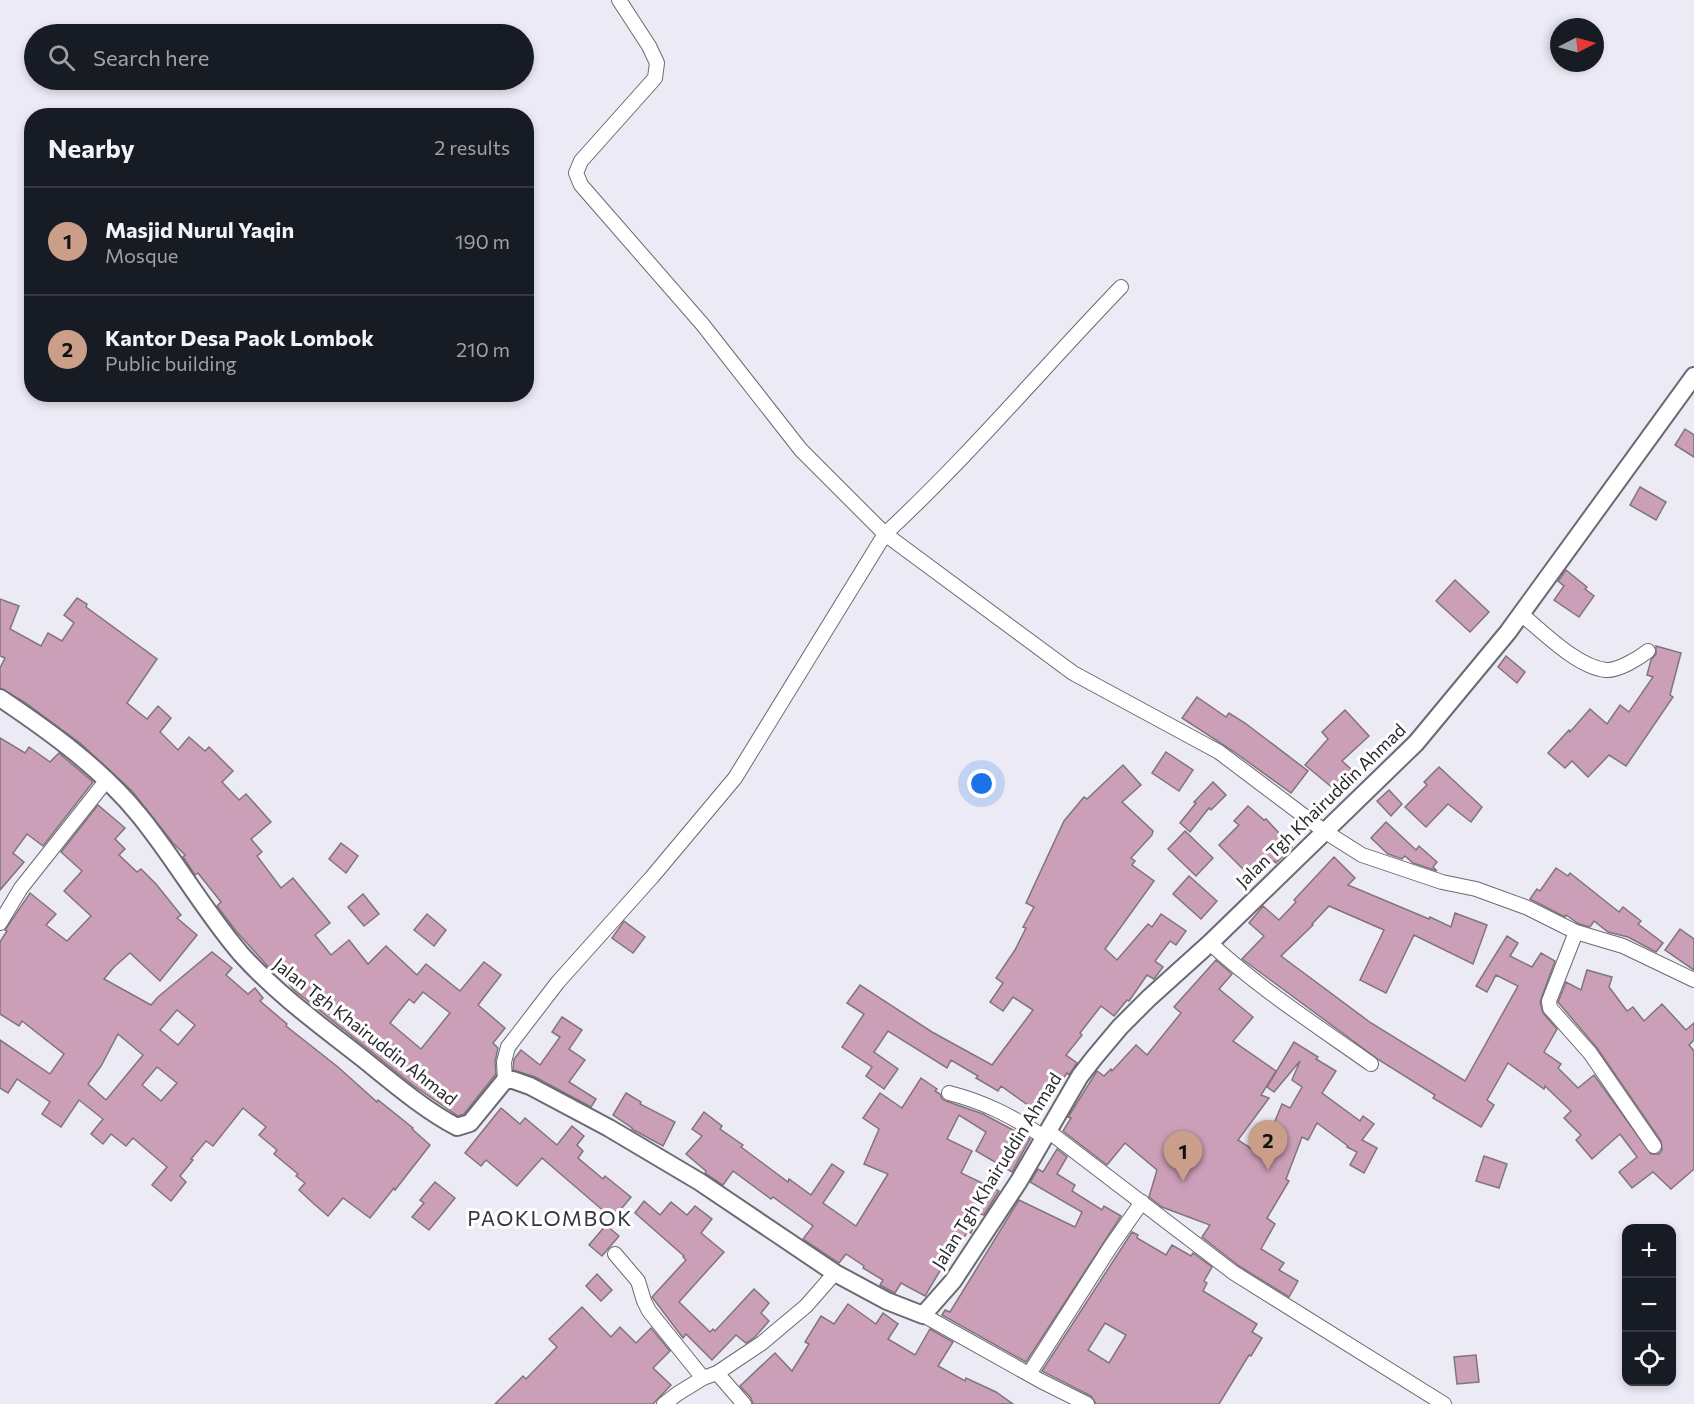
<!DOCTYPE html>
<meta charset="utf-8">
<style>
:root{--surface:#171b24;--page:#242831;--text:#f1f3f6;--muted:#9ea1a6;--line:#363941;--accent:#ca9e89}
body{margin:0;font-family:Commissioner,sans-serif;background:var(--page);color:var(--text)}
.controls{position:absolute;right:18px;bottom:18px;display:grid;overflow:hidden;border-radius:12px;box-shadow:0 3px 9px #0003}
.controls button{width:54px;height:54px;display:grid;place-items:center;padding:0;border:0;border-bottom:2px solid var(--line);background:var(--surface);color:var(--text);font:30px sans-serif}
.compass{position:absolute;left:1550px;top:18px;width:54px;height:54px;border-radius:50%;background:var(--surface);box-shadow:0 3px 9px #0003;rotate:84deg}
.you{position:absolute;left:982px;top:784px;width:21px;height:21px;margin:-15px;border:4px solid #fff;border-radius:50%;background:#1a73e8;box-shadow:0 0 0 9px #1a73e833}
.badge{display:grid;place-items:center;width:39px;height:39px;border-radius:50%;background:var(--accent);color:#111;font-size:20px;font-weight:700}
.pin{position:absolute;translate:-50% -50px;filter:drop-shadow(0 2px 3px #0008)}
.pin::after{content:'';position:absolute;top:32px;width:21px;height:18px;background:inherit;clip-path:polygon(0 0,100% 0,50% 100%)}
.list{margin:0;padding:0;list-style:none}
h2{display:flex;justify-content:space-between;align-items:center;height:78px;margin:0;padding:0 24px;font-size:26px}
h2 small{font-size:20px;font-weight:400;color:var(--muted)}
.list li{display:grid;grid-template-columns:39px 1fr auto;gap:18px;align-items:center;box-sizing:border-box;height:108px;padding:0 24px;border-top:2px solid var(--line)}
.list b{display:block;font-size:22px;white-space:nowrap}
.list p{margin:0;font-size:20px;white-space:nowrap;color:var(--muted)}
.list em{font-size:20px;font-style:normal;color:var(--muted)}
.icon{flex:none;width:33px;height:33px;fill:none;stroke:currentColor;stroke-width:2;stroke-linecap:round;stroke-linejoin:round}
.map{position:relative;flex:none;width:1694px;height:1404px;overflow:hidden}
.search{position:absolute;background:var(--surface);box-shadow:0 3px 9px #0003;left:24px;top:24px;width:510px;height:66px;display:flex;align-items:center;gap:15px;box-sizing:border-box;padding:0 21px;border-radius:33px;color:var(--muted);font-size:22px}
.panel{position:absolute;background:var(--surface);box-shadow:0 3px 9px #0003;left:24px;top:108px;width:510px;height:294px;border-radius:24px}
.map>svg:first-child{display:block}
.building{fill:#cc9fb8;stroke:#80757b;stroke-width:1.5;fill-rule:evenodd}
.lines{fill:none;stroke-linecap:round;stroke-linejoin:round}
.minor-casing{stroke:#6b6973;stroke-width:16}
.tertiary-casing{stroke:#6b6973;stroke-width:20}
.minor{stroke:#fff;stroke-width:14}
.tertiary{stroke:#fff;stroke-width:16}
.labels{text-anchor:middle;stroke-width:6;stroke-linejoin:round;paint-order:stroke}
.street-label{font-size:18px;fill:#2a2a2e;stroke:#fff}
.quarter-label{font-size:21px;letter-spacing:1.5px;fill:#37353e;stroke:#fff}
</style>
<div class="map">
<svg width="1694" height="1404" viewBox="0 0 1694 1404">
<rect width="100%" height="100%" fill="#eceaf5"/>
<!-- building -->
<g class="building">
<path d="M1685,429L1694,435V457L1675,445Z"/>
<path d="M1640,487L1666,502L1656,520L1630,505Z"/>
<path d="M1566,570L1587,587L1585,589L1594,596L1579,617L1554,600L1564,586L1558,581Z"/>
<path d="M1455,580L1489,612L1470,632L1436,601Z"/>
<path d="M77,598L87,604L86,607L157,659L127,703L147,719L158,706L171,718L160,732L178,750L189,737L205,751L209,747L233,771L222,782L239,800L246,794L271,822L251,839L262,852L257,856L281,888L293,878L330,923L315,935L331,955L349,940L368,964L386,946L417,975L426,964L460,991L484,962L501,975L478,1005L505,1028L493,1043L498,1048L495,1062L496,1074L464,1114L458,1116L414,1086L294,990L277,969L273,972L236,931L217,906L221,902L198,873L195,875L183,857L185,855L173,843L132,791L80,743L24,702L0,688V668L5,658L0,656V599L19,606L10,629L41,646L48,633L62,641L74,623L64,615ZM423,992L450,1013L421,1049L390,1023L409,999L414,1003Z"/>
<path d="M1656,646L1681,653L1670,695L1673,697L1626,766L1609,755L1588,777L1572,761L1565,768L1548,753L1569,730L1570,732L1590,709L1607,724L1620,705L1629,712L1653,677L1647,675L1651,660L1656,654Z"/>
<path d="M1506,656L1525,672L1517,683L1498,667Z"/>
<path d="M1197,697L1226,717L1229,713L1245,723L1308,771L1291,793L1233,751L1182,718Z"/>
<path d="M1345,710L1369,736L1342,761L1351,769L1334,789L1305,765L1328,739L1322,732Z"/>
<path d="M0,738L25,753L29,747L50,762L59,753L93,782L43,846L27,834L13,853L24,862L0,890Z"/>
<path d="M1166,752L1193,770L1179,791L1152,773Z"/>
<path d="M1123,765L1141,785L1122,802L1153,831L1152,835L1131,858L1135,861L1132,865L1154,881L1105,949L1117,960L1148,924L1152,927L1161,914L1186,931L1176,945L1170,941L1155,961L1163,967L1154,979L1147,975L1129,1001L1127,1000L1114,1016L1101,1006L1080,1033L1082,1035L1066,1055L1077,1063L1069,1075L1067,1073L1052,1095L1048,1092L1035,1110L1001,1086L998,1091L976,1078L978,1076L951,1060L947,1068L888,1031L874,1052L898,1069L884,1089L866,1076L872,1067L842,1047L864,1014L847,1003L860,985L932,1032L992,1065L1033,1010L1013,997L1003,1011L990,1002L1003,983L996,978L1015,950L1026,928L1023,927L1034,907L1026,903L1064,821L1084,797L1087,799Z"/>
<path d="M1439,767L1482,807L1471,822L1448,804L1426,827L1405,807L1427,785L1424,782Z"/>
<path d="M1213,782L1226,795L1211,810L1209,808L1190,832L1180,823L1196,803L1194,802Z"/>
<path d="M1389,790L1402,804L1391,816L1377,801Z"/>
<path d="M98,805L125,828L115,839L125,849L119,855L137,872L141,869L156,884L181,915L177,918L197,935L160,981L130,953L114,967L104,979L151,1005L158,997L212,952L232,968L226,975L248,994L255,988L263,998L260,1001L287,1024L286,1026L338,1067L377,1102L378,1100L413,1128L412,1129L430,1145L395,1190L394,1188L370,1218L343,1198L328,1216L314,1204L299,1190L305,1183L296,1176L298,1174L274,1154L277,1150L259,1135L266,1127L243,1108L213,1146L206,1141L191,1159L193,1160L180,1176L186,1182L171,1201L152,1185L167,1167L133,1138L126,1146L111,1134L103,1144L91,1134L103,1119L79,1100L61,1127L42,1114L50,1102L17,1079L8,1093L0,1088V1040L50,1074L64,1054L22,1021L19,1026L0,1014V942L7,931L5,930L30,893L56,914L46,925L67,941L91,916L64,891L82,871L61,852ZM177,1010L195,1025L178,1045L160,1030ZM118,1034L143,1055L106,1100L88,1084L101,1066ZM157,1067L177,1083L161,1101L142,1085Z"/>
<path d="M1248,806L1264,820L1266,819L1292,847L1276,863L1274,861L1254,880L1219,845L1239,825L1234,821Z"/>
<path d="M1386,822L1416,850L1419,846L1437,862L1433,867L1437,871L1413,863L1405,856L1402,859L1388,854L1371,838Z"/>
<path d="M1185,831L1213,858L1196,876L1168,849Z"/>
<path d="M341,843L358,856L346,873L329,859Z"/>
<path d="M1334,857L1355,878L1348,885L1429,919L1430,917L1451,927L1455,913L1487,925L1473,964L1414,935L1386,993L1360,980L1384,930L1329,906L1312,924L1313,925L1281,956L1371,1023L1465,1081L1518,986L1496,975L1487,992L1476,986L1507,936L1518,943L1510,956L1532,967L1541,953L1555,961L1540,1002L1543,1013L1557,1029L1544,1052L1561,1064L1558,1068L1578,1088L1594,1075L1651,1154H1659L1662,1150L1661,1141L1597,1048L1558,1002L1566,982L1581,990L1587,970L1612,977L1609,987L1627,1011L1633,1007L1644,1021L1662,1004L1686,1030L1694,1023V1040L1689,1045L1694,1051V1169L1671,1189L1653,1172L1632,1188L1619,1172L1637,1157L1620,1134L1592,1159L1576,1140L1581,1135L1564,1118L1571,1111L1545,1086L1544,1089L1508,1063L1487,1100L1494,1105L1481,1127L1433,1098L1435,1095L1379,1060L1242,959L1264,936L1249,923L1263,906L1279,920L1296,902L1294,900Z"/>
<path d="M1556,868L1568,876L1570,873L1619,912L1623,907L1641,921L1638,924L1663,943L1656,952L1628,937L1608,932L1594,921L1590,927L1579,924L1566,915L1565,917L1530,899L1537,889L1540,891Z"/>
<path d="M1189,876L1217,901L1201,919L1173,894Z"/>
<path d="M363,894L379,914L364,926L348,907Z"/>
<path d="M427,914L446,930L434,946L414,930Z"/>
<path d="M624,921L645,937L633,953L612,938Z"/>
<path d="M1680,929L1694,939V970L1665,950Z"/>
<path d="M1216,960L1232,974L1219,989L1253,1017L1233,1041L1276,1071L1261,1095L1269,1098L1238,1140L1261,1155L1282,1104L1290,1108L1302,1087L1292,1080L1300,1061L1274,1092L1267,1087L1294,1042L1318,1057L1316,1059L1336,1071L1322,1093L1360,1121L1363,1116L1374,1124L1362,1140L1377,1148L1364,1173L1350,1165L1357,1152L1347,1147L1348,1146L1317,1123L1308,1140L1302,1137L1286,1179L1289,1181L1267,1218L1275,1224L1261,1249L1284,1263L1279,1270L1298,1281L1289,1297L1239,1266L1202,1237L1210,1225L1162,1207L1149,1197L1157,1170L1125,1143L1107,1165L1063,1131L1071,1118L1068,1117L1097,1071L1104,1076L1111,1069L1112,1071L1136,1045L1147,1055L1181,1013L1174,1007Z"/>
<path d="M562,1017L582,1030L569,1049L585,1060L569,1082L596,1099L591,1107L535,1077L513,1070L514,1059L521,1050L540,1065L560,1037L552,1032Z"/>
<path d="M921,1078L937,1089L935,1091L940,1094L942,1099L946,1101L983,1114L1030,1139L1012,1172L976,1151L986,1132L959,1115L947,1139L972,1151L961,1173L999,1191L984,1215L978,1213L971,1233L968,1231L953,1255L950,1254L925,1296L901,1283L895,1293L891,1291L880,1285L883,1280L863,1268L864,1266L846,1254L839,1263L803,1239L813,1226L773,1197L771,1199L733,1171L723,1185L705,1173L706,1171L686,1154L702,1136L692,1129L704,1112L722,1126L720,1129L743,1145L741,1147L788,1182L789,1179L811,1195L832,1164L844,1172L823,1203L856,1226L888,1174L864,1164L879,1129L863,1118L880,1093L902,1108Z"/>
<path d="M626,1093L641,1102L640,1104L675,1122L663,1146L632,1129V1128L613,1115Z"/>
<path d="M501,1108L520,1124L525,1118L557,1145L572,1126L584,1136L577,1145L583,1151L578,1158L603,1179L605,1176L631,1197L613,1219L542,1158L517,1186L486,1160L481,1166L465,1153Z"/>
<path d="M1057,1149L1067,1157L1057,1174L1075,1185L1072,1191L1102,1210L1104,1206L1121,1216L1026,1362L942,1315L945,1310L950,1312L1019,1200L1075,1227L1082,1212L1030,1182L1038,1169L1043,1172Z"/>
<path d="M1484,1156L1507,1164L1499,1188L1476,1181Z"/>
<path d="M435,1182L455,1198L429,1230L412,1217L424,1203L420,1200Z"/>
<path d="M644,1201L660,1215L671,1202L687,1215L695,1206L712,1219L701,1233L724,1252L679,1302L710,1332L713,1329L715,1331L754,1289L769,1303L761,1313L769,1321L755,1337L746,1343L736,1335L712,1360L686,1334L683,1338L652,1297L686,1260L683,1257L684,1256L635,1213Z"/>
<path d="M606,1225L619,1236L602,1256L589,1245Z"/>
<path d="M1132,1232L1138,1235L1137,1238L1166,1255L1172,1245L1191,1256L1193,1253L1212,1267L1204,1281L1207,1283L1203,1291L1257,1324L1252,1332L1262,1338L1251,1356L1249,1355L1219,1404H1096L1091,1396L1042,1371ZM1105,1323L1126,1335L1109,1363L1088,1350Z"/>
<path d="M597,1274L612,1290L601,1301L586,1286Z"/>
<path d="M848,1304L876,1324L883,1313L898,1324L888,1339L915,1355L930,1329L953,1342L938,1366L965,1381L966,1378L996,1392L1013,1404H753L751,1398L740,1386L775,1353L792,1371L809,1344L805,1342L821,1316L834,1324Z"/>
<path d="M582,1307L611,1337L620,1327L636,1343L651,1328L670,1351L653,1368L671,1385L653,1404H495L523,1376L526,1379L557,1347L549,1339Z"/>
<path d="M1476,1355L1479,1382L1457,1384L1454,1357Z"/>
</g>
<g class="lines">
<!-- minor casing -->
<g class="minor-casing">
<g id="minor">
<path d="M1121,287C1042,369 969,456 885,534L1073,673L1219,752L1324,831L1362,855L1442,882L1476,889L1528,908L1576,932L1623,946L1694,980"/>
<path d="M1521,614C1543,632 1577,667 1606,670C1618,671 1639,658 1648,651"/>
<path d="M0,923L21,888L106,781"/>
<path d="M1576,932L1549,1001L1550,1008L1590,1053L1654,1146"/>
<path d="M1210,943C1260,989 1316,1025 1371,1064"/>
<path d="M505,1080L504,1062L508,1047L558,982L652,877L735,778L885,534L801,450L703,325L581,185L576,173L581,161L655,78L657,63L649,46L619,0"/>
<path d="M949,1093C985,1102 1013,1117 1044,1137"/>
<path d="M1048,1131L1234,1273L1444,1404"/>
<path d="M615,1254L638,1281L644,1301L649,1311L703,1378"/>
<path d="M923,1315L1041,1381L1087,1404"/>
<path d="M717,1373L744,1404"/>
<path d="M1029,1374L1111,1246L1142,1202"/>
<path d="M664,1404L677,1394L703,1378L717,1373L762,1343L806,1306L835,1273"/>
</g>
</g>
<!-- tertiary casing -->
<g class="tertiary-casing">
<path id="tertiary" d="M0,698C49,731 101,768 139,815C175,859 204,911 241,954C277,994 320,1025 362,1058C392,1082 423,1109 457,1127L470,1123L505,1080H513L530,1086L609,1128L700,1182L835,1273L887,1301L923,1315L953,1281L1019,1181L1080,1076L1094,1058L1120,1027L1149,998L1210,943L1416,743L1508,632L1694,376"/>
</g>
<!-- minor -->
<use href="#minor" class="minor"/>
<!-- tertiary -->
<use href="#tertiary" class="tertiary"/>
</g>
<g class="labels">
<!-- street labels -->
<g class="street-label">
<text transform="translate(1321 806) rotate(-44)" y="6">Jalan Tgh Khairuddin Ahmad</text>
<text transform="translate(365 1032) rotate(38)" y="6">Jalan Tgh Khairuddin Ahmad</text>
<text transform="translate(997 1171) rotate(-58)" y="6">Jalan Tgh Khairuddin Ahmad</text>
</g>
<!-- quarter labels -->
<g class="quarter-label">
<text x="550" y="1226">PAOKLOMBOK</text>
</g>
</g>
</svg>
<div class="controls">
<button>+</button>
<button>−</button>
<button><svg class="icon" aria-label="locate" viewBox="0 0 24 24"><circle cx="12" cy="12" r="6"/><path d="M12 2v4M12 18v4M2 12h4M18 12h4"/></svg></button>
</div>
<svg class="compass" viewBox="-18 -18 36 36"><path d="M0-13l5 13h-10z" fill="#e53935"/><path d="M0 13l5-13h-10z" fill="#9ea1a6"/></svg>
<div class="you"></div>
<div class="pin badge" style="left:1183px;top:1181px">1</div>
<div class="pin badge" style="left:1268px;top:1170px">2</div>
<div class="search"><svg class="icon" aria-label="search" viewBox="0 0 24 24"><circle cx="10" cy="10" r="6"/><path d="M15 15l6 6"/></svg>Search here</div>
<section class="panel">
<h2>Nearby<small>2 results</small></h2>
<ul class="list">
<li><span class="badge">1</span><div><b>Masjid Nurul Yaqin</b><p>Mosque</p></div><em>190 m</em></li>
<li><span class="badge">2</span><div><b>Kantor Desa Paok Lombok</b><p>Public building</p></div><em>210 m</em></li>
</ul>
</section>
</div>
